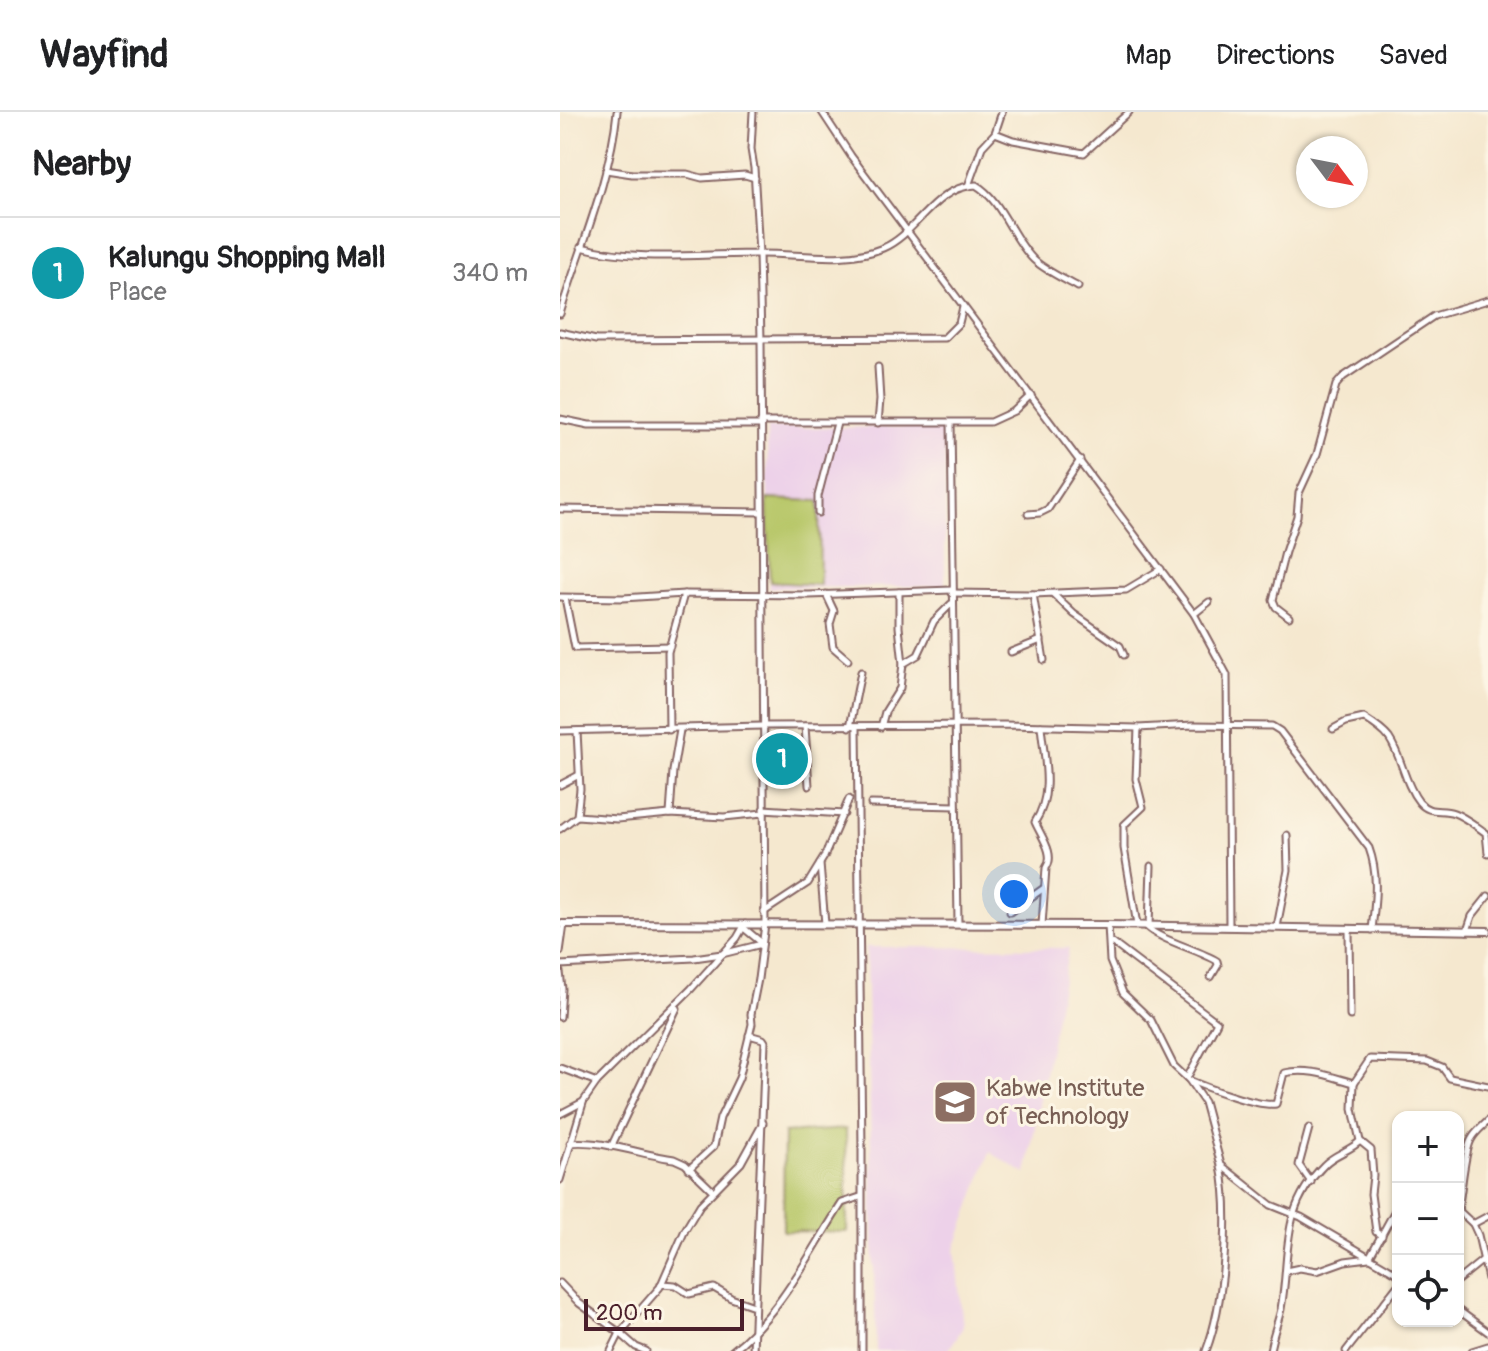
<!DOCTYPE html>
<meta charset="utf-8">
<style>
:root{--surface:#fff;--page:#f6f6f6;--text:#202124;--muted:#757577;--line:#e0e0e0;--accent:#1f6fb2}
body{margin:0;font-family:Pangolin,sans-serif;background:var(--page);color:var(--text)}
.controls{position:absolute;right:24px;bottom:24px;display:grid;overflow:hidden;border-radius:16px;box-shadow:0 2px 6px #0004}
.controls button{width:72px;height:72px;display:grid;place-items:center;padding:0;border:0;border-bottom:2px solid var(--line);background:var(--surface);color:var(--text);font:40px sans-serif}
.compass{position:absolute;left:736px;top:24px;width:72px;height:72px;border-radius:50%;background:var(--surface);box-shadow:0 2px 6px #0004;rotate:122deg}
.scale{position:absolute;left:24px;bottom:20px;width:160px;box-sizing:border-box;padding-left:8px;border:4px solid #4a1f2b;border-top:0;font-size:22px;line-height:28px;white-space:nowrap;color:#4a1f2b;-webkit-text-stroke:6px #fcf5e5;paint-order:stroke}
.you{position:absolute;left:454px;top:782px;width:28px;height:28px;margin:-20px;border:6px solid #fff;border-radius:50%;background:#1a73e8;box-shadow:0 0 0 12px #1a73e833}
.badge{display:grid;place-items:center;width:52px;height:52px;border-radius:50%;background:var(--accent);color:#fff;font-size:26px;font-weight:700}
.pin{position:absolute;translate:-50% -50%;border:4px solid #fff;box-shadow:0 2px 8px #0006}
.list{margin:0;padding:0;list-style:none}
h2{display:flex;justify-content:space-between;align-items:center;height:104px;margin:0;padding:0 32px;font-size:34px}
h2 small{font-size:26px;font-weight:400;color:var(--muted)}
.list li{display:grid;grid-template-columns:52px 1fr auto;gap:24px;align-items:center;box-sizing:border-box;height:112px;padding:0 32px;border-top:2px solid var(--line)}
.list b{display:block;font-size:30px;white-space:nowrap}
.list p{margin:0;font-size:26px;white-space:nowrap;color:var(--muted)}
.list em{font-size:26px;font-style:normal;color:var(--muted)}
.icon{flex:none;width:44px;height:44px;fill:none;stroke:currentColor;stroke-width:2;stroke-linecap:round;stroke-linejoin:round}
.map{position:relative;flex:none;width:928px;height:1239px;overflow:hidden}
header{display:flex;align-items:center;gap:48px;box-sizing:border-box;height:112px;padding:0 40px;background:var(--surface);border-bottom:2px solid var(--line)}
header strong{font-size:38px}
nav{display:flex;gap:44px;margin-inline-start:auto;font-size:28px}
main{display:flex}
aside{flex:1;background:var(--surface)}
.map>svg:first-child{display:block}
.built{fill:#edd1e9}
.green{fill:#b8c769;stroke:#81734a;stroke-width:2}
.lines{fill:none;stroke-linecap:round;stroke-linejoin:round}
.minor-casing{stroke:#866564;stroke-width:9}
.tertiary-casing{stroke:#866564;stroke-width:10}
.minor{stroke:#fff;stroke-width:5}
.tertiary{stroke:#fff;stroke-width:6}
.labels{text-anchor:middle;stroke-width:6;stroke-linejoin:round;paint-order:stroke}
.education-label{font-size:24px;fill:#785e54;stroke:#fcf5e5;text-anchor:start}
</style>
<header>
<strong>Wayfind</strong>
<nav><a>Map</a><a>Directions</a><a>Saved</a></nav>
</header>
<main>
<aside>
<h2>Nearby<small></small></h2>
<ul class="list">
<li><span class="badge" style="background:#0f9aa8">1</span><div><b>Kalungu Shopping Mall</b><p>Place</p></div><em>340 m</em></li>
</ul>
</aside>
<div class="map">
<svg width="928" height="1239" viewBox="0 0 928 1239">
<rect width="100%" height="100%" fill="#fcf5e5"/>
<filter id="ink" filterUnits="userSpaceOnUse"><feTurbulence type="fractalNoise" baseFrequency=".0125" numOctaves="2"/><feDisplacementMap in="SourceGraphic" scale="16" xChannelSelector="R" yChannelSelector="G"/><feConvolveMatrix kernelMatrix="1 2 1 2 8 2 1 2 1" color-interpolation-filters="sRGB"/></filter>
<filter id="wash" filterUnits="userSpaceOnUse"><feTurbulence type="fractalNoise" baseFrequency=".006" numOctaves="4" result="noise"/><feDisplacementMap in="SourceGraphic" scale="32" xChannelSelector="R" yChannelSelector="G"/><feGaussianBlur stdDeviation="1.8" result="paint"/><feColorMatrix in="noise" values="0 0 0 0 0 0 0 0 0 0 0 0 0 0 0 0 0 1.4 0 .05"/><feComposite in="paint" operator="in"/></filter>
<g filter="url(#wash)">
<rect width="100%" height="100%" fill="#f5e8cf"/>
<!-- built -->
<g class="built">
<path d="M385,315V474L209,476L207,316Z"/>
<path d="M306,835L509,836L466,1062L430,1040L395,1137L403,1215L388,1239H316Z"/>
</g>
<!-- green -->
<g class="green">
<path d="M207,387L259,389L260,473L210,470Z"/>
<path d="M286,1017L287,1120L223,1119L224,1021Z"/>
</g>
</g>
<g filter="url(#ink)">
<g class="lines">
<!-- minor casing -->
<g class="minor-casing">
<g id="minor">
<path d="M262,0L291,44L634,502L667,563L669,814"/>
<path d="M435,21L453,28L524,41L569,0"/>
<path d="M46,58L72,62H127L142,66L185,63L195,66"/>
<path d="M408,74L422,35L435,21L442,0"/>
<path d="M21,135C78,150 137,142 196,142C238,141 284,152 323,136C358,121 373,75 416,73C442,88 452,127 474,148C486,159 504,167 518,175"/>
<path d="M0,202C20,136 50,69 57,0"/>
<path d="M0,220L36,228L384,226L399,211L403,195"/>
<path d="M318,255L320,288L318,311"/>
<path d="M0,307L29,313H201"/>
<path d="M201,310H430L454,299L471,283"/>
<path d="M391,311L398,812"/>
<path d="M0,397L201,400"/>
<path d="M258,401V384L277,311"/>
<path d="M468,402L480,401L488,397L520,348"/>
<path d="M339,480V515L343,552"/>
<path d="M392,481L473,482L566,478L601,457"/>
<path d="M266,482L274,499L270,512L273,535L288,548"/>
<path d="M473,482L484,548"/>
<path d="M493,482L514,502L560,534L564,543"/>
<path d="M0,485L63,486L124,482L249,483L392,478"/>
<path d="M5,486L15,536L110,534"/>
<path d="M634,502L649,490"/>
<path d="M729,505L716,495L713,488L725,440L737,404L739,381L757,342L776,273L783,265L874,204L928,188"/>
<path d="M451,540L481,528"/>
<path d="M245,614L249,674"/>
<path d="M481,614C484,647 494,681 475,710C481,724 496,743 486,756L482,813"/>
<path d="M290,615L301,560"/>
<path d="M297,615L302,1037V1239"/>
<path d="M321,615L325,600L340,576L343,552L358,543L374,509L391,492"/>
<path d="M773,617L786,610L804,606C812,611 823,618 829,626C842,645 844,671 859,690C870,703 880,696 894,701C905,705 916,714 926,721L928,741"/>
<path d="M109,618L108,540L124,482"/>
<path d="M0,619L202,614L444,613L578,616L633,613L712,614L720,619L809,736C819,763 815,790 812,818"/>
<path d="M0,673L19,663"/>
<path d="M311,692L396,694"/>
<path d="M203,697L284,702"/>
<path d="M110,702L113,659L120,618"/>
<path d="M17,704L57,707L110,702L164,705L203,701"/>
<path d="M0,717L17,704L20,677L17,619"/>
<path d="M260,752L265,812"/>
<path d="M204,800L248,771L264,745L289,687"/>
<path d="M450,800L484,776"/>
<path d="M548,813L550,849L563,881L591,908L614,954L629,968L644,990L661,1053L711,1093L741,1105L838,1162"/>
<path d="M577,813L564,736V713L583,695L576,667L578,616"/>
<path d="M586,814C597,827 639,838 657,849L658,853L651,865"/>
<path d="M589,814L591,754"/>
<path d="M717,815L728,758L727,723"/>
<path d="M185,817L202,831"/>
<path d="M789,818L790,904"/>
<path d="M907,819L912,804L928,784"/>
<path d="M550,829L657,910L627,966"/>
<path d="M0,840L4,812"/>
<path d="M0,853L134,846L162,842L202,832"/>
<path d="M0,860L2,877L0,905"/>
<path d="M189,923L203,927L205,930L193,1239"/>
<path d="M0,956L37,970"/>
<path d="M629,968C647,976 698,995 716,992L724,961C748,955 772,965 794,971L810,947L867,949L882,955L890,966L928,974"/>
<path d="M0,1002L23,990L37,970L131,877L177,826L185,812"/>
<path d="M749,1016L739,1053L751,1070"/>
<path d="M800,1029L811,1038L813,1064L811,1082L816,1120L822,1124"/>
<path d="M10,1031C39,1027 83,1043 114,1047L125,1052L153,1079"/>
<path d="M51,1035L117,896"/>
<path d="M129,1057L154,1034L160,1006L179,966L192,912L191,902L198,867L205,812L201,228L199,142L194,56L191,37L193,0"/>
<path d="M0,1068L23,991"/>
<path d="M898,1097C902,1078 904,1042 911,1028C915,1020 922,1015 928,1009"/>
<path d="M898,1098L913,1112L918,1123L928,1167"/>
<path d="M913,1112L928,1104"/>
<path d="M726,1159L740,1156L757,1159L785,1149L809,1146L838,1093"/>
<path d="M898,1168L924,1147"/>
<path d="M0,1171L19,1191L60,1221L100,1175L125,1118L140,1093L181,1051L203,1011"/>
<path d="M101,1172L115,1173L129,1182L154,1176L171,1186L194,1194"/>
<path d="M898,1198L928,1220"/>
<path d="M51,1239L60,1221L76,1235L86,1239"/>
<path d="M172,1239C221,1201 249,1142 282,1091L300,1085"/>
<path d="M646,1239C664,1192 671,1102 661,1054"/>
<path d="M710,1239C712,1224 718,1211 721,1197C731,1141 719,1098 764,1053C774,1042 790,1039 800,1029L793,997L794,971"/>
<path d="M786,1239L838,1173"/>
<path d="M912,1239L928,1234"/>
</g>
</g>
<!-- tertiary casing -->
<g class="tertiary-casing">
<path id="tertiary" d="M0,812L548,813L928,819"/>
</g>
<!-- minor -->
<use href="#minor" class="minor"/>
<!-- tertiary -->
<use href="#tertiary" class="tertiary"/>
</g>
</g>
<!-- icons -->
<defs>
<g id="school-square" transform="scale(2.3)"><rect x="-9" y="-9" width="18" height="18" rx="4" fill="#8d6e63" stroke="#fcf5e5"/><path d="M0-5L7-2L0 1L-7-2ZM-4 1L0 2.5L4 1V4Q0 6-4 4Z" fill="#fff"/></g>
</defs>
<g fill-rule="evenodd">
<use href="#school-square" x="395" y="990"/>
</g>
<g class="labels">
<!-- education labels -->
<g class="education-label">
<text x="426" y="984">Kabwe Institute<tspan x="426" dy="28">of Technology</tspan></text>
</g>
</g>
</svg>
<div class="controls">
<button>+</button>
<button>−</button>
<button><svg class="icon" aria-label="locate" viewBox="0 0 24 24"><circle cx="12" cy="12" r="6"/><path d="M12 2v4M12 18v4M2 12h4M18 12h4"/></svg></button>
</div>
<svg class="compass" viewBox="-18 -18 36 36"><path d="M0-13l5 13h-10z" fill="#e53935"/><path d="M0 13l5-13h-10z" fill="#757577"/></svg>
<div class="scale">200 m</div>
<div class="you"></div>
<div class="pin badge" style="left:222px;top:647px;background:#0f9aa8">1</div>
</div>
</main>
